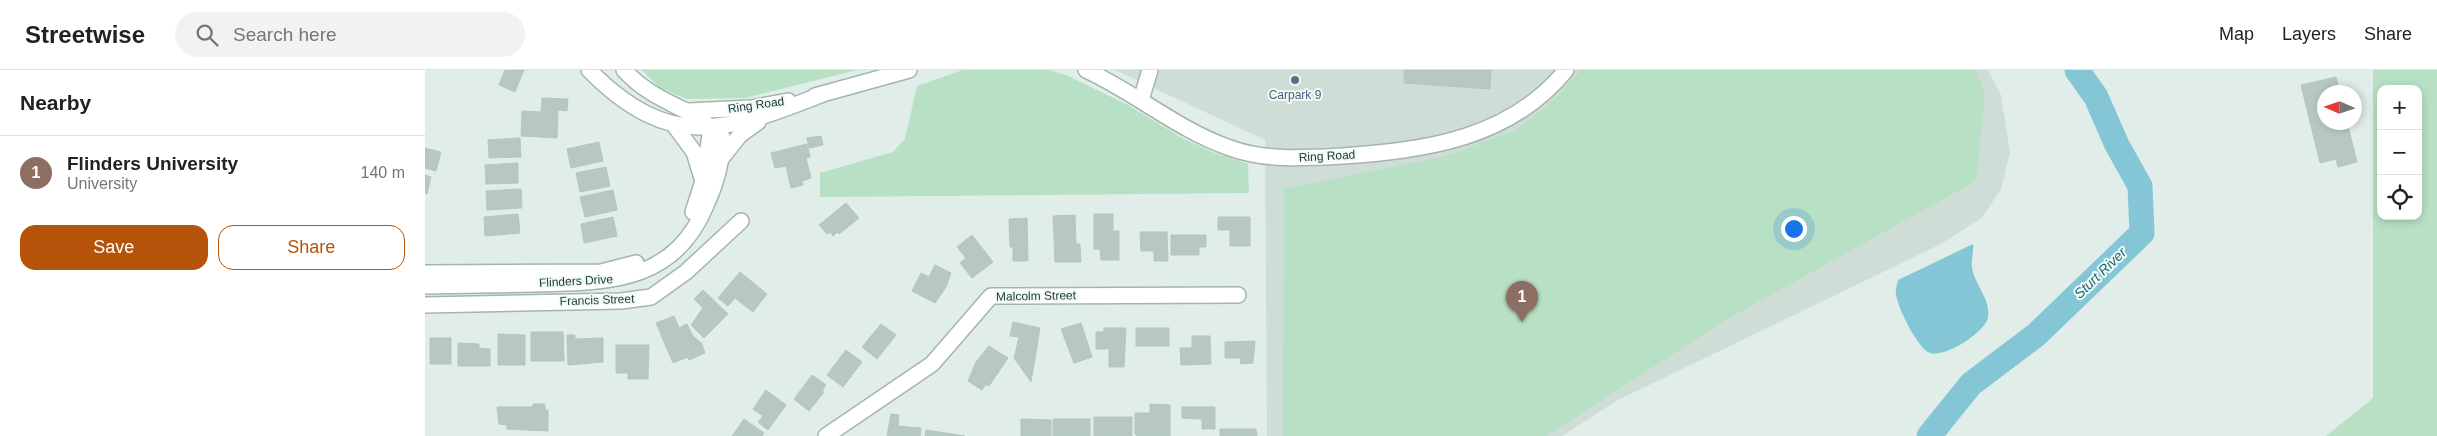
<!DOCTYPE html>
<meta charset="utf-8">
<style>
:root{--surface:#fff;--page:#f2f2f2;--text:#222;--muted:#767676;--line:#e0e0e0;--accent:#b45309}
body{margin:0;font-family:Arial,sans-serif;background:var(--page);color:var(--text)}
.controls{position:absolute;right:15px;top:15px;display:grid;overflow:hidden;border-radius:10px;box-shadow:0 2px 8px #0003}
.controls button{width:45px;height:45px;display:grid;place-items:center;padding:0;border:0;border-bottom:1px solid var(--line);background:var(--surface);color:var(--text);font:25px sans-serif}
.compass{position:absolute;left:1892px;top:15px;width:45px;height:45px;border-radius:50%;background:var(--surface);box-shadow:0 2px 8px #0003;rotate:273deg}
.you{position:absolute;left:1368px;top:158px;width:18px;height:18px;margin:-12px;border:4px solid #fff;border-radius:50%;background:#1a73e8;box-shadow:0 0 0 8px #1a73e833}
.badge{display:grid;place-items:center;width:32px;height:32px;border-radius:50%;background:var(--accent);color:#fff;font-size:16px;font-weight:700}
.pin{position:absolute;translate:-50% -41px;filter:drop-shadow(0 1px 2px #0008)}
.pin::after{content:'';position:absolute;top:26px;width:18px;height:15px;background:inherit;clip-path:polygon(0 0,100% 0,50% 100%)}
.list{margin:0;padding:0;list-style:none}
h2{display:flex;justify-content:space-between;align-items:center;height:65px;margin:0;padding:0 20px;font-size:21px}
h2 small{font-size:16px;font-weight:400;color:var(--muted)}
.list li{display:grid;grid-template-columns:32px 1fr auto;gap:15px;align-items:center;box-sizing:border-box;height:75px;padding:0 20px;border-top:1px solid var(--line)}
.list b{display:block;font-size:19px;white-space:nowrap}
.list p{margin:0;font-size:16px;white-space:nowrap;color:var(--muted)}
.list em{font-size:16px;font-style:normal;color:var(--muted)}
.actions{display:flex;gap:10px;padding:15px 20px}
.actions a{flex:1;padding:11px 0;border:1px solid var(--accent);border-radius:15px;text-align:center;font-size:18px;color:var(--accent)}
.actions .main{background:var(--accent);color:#fff}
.icon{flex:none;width:28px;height:28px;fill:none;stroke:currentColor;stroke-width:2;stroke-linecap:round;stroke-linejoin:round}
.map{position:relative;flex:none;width:2012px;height:366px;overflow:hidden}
header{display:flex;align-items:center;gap:30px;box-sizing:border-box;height:70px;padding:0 25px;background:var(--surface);border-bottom:1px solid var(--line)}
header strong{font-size:24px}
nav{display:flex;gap:28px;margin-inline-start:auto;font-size:18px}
.search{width:350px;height:45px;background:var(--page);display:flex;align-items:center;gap:12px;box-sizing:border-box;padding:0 18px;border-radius:28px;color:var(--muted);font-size:19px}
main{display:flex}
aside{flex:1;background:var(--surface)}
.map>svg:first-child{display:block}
.built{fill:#cfddd7}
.green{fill:#b8e0c4;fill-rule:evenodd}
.water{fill:#84c6d6}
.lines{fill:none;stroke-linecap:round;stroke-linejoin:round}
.river{stroke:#84c6d6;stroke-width:25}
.building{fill:#b6c8c1;stroke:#b3c7bf}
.minor-casing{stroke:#a3b5b0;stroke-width:18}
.minor{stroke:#fff;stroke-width:15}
.service-dot{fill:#5c6f8a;stroke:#f2f9f6;stroke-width:2}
.labels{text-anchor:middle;stroke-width:4;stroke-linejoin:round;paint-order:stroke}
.service-label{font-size:12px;fill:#4e5e75;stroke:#f2f9f6}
.street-label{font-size:12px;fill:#203f38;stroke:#f2f9f6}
.water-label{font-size:14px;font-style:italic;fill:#15697f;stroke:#f2f9f6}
</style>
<header>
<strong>Streetwise</strong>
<div class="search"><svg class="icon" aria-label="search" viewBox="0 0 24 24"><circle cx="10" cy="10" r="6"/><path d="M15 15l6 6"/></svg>Search here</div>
<nav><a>Map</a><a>Layers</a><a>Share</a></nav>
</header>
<main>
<aside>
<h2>Nearby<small></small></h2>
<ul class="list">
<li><span class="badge" style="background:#8d6e63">1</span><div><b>Flinders University</b><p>University</p></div><em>140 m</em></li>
</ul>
<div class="actions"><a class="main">Save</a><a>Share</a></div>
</aside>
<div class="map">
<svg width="2012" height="366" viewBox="0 0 2012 366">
<rect width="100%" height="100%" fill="#e1ede8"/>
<!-- built -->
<path class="built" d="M690,0H1563L1576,25L1585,82L1576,119L1557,148L1514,175L1193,330L1137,366H842L840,70Z"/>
<!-- green -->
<g class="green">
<path d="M217,0H432L320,28L262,29L235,18Z"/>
<path d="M538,0H624L643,6L703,35L757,68L790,83L823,94L824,123L395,127V103L468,82L480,69L492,16Z"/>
<path d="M1156,0H1551L1560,26L1551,111L1301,250L1121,366H858L859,119L1021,86L1091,60L1128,31Z"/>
<path d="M1948,0H2012V366H1901L1948,328ZM1956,19H1993V146H1956Z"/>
</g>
<!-- water -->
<path class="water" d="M1548,174C1549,182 1546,189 1547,197C1549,214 1566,229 1563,247C1561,262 1520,288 1505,283C1493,279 1473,238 1471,225C1470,221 1472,215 1473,210Z"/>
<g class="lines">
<!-- river -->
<path class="river" d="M1504,366L1546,314L1611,265L1717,163L1715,116L1692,75L1671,27L1652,0"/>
</g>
<!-- building -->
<g class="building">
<path d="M80,0H99L90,22L74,15Z"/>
<path d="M979,0H1066L1065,19L979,13Z"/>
<path d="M1911,7L1915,22H1900V52H1922L1932,92L1913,97L1911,89L1895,93L1876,15Z"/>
<path d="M117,28L143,29L142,41L133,40L132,68L96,66L97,41L116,42Z"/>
<path d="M396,66L398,75L384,78L382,68Z"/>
<path d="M95,68L96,87L64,88L63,70Z"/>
<path d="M174,72L178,91L146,98L142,79Z"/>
<path d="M382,74L385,87L381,88L386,108L377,111L378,115L366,118L361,96L350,98L346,83Z"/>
<path d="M0,78L16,82L11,101L0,98Z"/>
<path d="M93,93V113L61,114L60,95Z"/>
<path d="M181,97L185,116L155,122L151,103Z"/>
<path d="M0,105L6,107L2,124L0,123Z"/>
<path d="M96,119L97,138L62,140L61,121Z"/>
<path d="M188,120L192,140L160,147L155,127Z"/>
<path d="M421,133L434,148L414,164L412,162L408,166L405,162L402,164L394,155Z"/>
<path d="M93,144L95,163L60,166L59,147Z"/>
<path d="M669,144H688V161H694V190H676L675,179H669Z"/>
<path d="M650,145L651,174H655L656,192H630L628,146Z"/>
<path d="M188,147L192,166L159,173L156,154Z"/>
<path d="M793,147H825V176H805V160H793Z"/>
<path d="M602,148L603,191H588V177H585L584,149Z"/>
<path d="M715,162H742L743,191H729V181H716Z"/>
<path d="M547,165L568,192L547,208L535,193L541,188L532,177Z"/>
<path d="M746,165H781V177H774V185H746Z"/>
<path d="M510,195L526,203L521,217L510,233L487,221L496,203L504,207Z"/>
<path d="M315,202L342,224L328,242L310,228L303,236L293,228Z"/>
<path d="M278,220L303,244L279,268L266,255L278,238L269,229Z"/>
<path d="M249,246L254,258L262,254L268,266L277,274L280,283L264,290L263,287L248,293L231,253Z"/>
<path d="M588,252L615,258L606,312L589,288L594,267L585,266Z"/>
<path d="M656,253L667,287L649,293L636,259Z"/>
<path d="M456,254L471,265L452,289L437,277Z"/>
<path d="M679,258H701L699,297H684V279H671V262H679Z"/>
<rect x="711" y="258" width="33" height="18"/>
<path d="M106,262H138L139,291H106Z"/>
<path d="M73,264L100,265V295H73Z"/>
<path d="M142,265H150V269L178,268V292L143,295Z"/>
<path d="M767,266H785L786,294L756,295L755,278H767Z"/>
<rect x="5" y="268" width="21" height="26"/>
<path d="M830,271L828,293L816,294L815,288H800V272Z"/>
<path d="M33,273L54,274V278L65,279V296H33Z"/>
<path d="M191,275H224L223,309H203V303H191Z"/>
<path d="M564,276L583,288L564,316L561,314L557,320L543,311L551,292Z"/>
<path d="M421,280L437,292L418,317L402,305Z"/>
<path d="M387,305L401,315L397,321L399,322L384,341L369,329Z"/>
<path d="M341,320L361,335L343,360L333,352L338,346L328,339Z"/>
<path d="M108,334H120V340H123V361L82,359V355L74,354L72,337H108Z"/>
<path d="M725,334L745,335V366H712L710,364V343H725Z"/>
<path d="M757,337H790V359H777V349L757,348Z"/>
<path d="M466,344L474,345L473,356L496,358L495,366H462Z"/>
<rect x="669" y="347" width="38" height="19"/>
<path d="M319,349L339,363L337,366H307Z"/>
<path d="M596,349L626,350V366H596Z"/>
<rect x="628" y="349" width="37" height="17"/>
<path d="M795,359H831L832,366H795Z"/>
<path d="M501,360L540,366H500Z"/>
</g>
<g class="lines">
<!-- minor casing -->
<g class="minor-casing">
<g id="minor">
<path d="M164,0C245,82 302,62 398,24"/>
<path d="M661,0C711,23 753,60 805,78C840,91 881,88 918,86C1001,80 1085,69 1141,0"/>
<path d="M390,26L484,0"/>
<path d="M716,30L725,0"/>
<path d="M263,41L326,38L363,31"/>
<path d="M249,55L269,82L277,108"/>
<path d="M295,90L315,65L333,52"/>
<path d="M268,142L278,111L286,59"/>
<path d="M0,203L176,202L211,193"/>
<path d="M0,216C37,215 74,215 111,214C185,212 250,213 282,133C291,113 298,89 297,66C286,58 274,47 261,41C237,29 217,20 199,0"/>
<path d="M0,235L196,231L226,227L261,202L316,151"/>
<path d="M401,366L507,294L566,226L813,225"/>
</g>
</g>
<!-- minor -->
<use href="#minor" class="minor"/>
</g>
<!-- markers -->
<circle class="service-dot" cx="870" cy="10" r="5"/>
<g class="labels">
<!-- service labels -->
<g class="service-label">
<text x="870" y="29">Carpark 9</text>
</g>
<!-- street labels -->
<g class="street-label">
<text transform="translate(331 35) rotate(-8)" y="4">Ring Road</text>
<text transform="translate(902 86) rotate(-3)" y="4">Ring Road</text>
<text transform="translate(151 211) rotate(-3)" y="4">Flinders Drive</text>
<text transform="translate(611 226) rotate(-1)" y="4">Malcolm Street</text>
<text transform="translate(172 230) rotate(-2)" y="4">Francis Street</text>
</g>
<!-- water labels -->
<g class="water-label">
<text transform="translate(1675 203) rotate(-44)" y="5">Sturt River</text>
</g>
</g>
</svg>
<div class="controls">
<button>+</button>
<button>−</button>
<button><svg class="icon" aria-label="locate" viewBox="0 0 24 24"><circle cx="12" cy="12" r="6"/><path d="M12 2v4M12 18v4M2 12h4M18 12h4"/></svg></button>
</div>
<svg class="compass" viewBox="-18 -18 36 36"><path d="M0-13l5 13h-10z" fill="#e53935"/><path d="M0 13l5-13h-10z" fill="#767676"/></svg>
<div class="you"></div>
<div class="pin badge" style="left:1097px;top:252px;background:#8d6e63">1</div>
</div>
</main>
